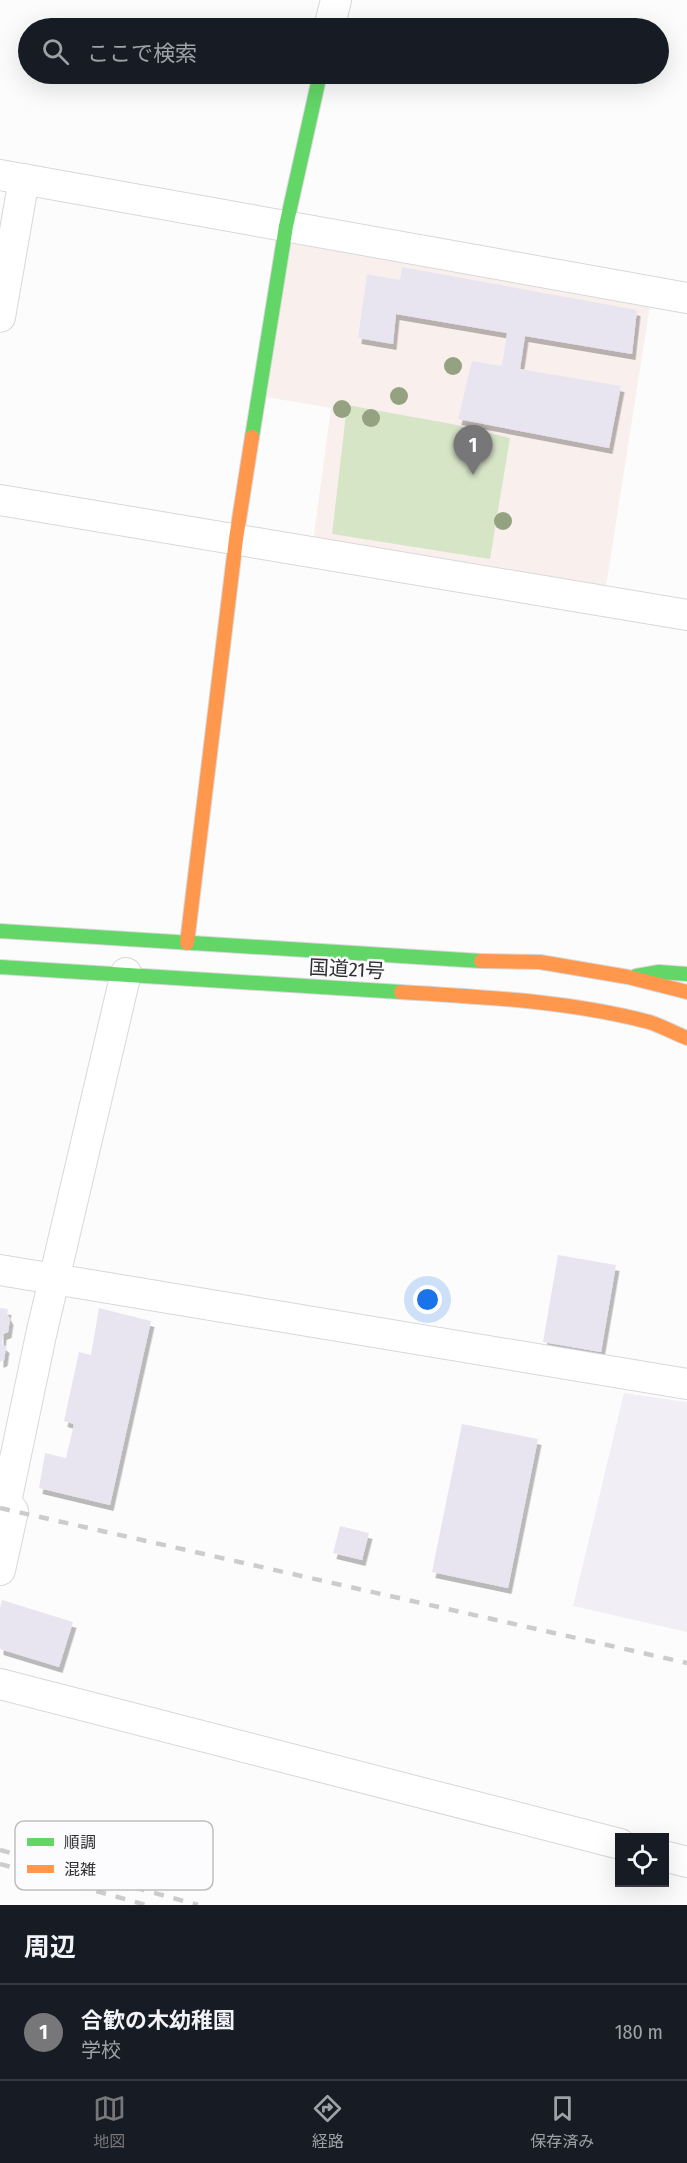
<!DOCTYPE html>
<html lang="ja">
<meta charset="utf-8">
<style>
:root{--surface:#171b24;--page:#242831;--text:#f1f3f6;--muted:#9ea1a6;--line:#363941;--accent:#777678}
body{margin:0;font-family:"Fira Sans Condensed","Noto Sans JP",sans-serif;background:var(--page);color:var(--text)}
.controls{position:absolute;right:18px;bottom:18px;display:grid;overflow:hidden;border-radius:0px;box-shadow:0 6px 24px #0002}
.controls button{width:54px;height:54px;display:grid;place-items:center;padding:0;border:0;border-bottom:2px solid var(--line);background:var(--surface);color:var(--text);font:30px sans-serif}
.you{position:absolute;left:428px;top:1300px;width:21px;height:21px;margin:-15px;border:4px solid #fff;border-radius:50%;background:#1a73e8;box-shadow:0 0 0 9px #1a73e833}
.badge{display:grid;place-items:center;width:39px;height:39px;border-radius:50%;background:var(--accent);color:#fff;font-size:20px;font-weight:700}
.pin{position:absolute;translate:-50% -50px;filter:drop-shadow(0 2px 3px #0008)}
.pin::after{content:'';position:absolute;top:32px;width:21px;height:18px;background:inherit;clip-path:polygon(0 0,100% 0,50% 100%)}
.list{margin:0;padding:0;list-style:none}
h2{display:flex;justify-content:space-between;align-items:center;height:78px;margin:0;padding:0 24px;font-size:26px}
h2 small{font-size:20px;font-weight:400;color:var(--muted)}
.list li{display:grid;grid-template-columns:39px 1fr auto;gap:18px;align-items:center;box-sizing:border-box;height:96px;padding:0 24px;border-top:2px solid var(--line)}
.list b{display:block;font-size:22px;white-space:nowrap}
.list p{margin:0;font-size:20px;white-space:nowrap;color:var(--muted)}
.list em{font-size:20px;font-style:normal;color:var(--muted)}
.icon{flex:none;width:33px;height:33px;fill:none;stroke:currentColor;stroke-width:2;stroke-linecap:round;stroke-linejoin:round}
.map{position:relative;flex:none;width:687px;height:1905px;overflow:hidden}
.search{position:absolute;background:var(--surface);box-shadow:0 6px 24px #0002;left:18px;right:18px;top:18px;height:66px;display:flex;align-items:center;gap:15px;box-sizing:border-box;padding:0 21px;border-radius:33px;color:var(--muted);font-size:22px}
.sheet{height:174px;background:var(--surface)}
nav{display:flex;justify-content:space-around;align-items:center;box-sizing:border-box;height:84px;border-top:2px solid var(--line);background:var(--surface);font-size:16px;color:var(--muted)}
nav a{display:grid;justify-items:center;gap:3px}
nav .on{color:var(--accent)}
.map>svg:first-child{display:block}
.built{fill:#f1eef6}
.education{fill:#f9f0ee}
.green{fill:#d7e5c7}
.building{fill:#e9e5f0;filter:url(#shadow)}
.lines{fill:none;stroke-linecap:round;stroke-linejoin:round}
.street-casing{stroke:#d8d8da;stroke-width:32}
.fast-casing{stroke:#d8d8da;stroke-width:16}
.slow-casing{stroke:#d8d8da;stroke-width:16}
.street{stroke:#fff;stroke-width:30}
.fast{stroke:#63d668;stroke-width:14}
.slow{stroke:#ff974d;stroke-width:14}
.rail{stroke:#cccccd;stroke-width:4.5;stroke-dasharray:10 10;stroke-linecap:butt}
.tree{fill:#95a281}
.labels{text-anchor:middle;stroke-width:5;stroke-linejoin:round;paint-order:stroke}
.street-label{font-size:20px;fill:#2f2e31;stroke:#fcfbfe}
.key{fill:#fcfbfe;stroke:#bebec0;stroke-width:1.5}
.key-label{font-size:16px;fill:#2f2e31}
</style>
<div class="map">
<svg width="687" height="1905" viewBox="0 0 687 1905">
<defs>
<filter id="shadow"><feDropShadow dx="3.5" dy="6" stdDeviation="0" flood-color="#0004"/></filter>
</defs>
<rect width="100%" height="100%" fill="#fcfcfd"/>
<!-- built -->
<path class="built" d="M624,1393L687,1402V1632L573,1606Z"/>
<!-- education -->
<path class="education" d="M291,243L650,305L605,593L313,542L331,408L266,397Z"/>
<!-- green -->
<path class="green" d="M347,405L452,424L510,438L490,559L332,534Z"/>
<!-- building -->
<g class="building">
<path d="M402,267L637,310L632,354L525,336L520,369L621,386L609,448L458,419L472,361L502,366L507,333L396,314L393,344L358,338L367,274L400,280Z"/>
<path d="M558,1255L616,1265L601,1352L543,1342Z"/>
<path d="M0,1308L8,1309L7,1314L10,1319L8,1332L3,1334L2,1344L6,1347L4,1360L0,1362Z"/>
<path d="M99,1308L151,1321L110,1505L39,1488L45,1453L66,1458L74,1424L64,1421L79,1352L91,1355Z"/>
<path d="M462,1424L538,1439L508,1588L432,1572Z"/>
<path d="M340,1526L369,1533L362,1560L333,1553Z"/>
<path d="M2,1600L73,1622L59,1667L0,1649V1608Z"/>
</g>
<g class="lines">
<!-- street casing -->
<g class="street-casing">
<g id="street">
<path d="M329,28L336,0"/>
<path d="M0,175L687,298"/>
<path d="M0,317L24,179"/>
<path d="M0,500L687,615"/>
<path d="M0,1270L687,1384"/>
<path d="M0,1570L13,1511L6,1502L41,1335L126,973"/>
<path d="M0,1684L620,1844"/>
<path d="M664,1856L687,1862"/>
</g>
</g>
<!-- fast casing -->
<g class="fast-casing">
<g id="fast">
<path d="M252,437L286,226L320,74"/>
<path d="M0,931L481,961"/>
<path d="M0,967L401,992"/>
<path d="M636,976L659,972L687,974"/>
</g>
</g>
<!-- slow casing -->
<g class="slow-casing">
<g id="slow">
<path d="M187,943L236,539L252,437"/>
<path d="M481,961L540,962L628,977L687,992"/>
<path d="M401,992C484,997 569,1001 649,1022C662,1026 674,1033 687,1038"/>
</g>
</g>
<!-- street -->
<use href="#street" class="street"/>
<!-- fast -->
<use href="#fast" class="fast"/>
<!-- slow -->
<use href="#slow" class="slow"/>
<!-- rail -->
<g class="rail">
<path d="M0,1508L687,1663"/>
<path d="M0,1850L198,1905"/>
<path d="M0,1864L146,1905"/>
</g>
</g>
<!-- trees -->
<g class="tree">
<circle cx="453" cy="366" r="9"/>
<circle cx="399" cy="396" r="9"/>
<circle cx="342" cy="409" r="9"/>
<circle cx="371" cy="418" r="9"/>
<circle cx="503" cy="521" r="9"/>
</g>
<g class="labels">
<!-- street labels -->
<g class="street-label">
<text transform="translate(347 969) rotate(3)" y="7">国道21号</text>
</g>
</g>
<!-- legend -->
<rect x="15" y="1821" width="198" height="69" rx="9" class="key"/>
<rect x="27" y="1838" width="27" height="8" fill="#63d668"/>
<rect x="27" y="1865" width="27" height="8" fill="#ff974d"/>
<g class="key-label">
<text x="64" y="1848">順調</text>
<text x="64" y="1875">混雑</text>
</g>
</svg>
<div class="controls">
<button><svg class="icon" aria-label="locate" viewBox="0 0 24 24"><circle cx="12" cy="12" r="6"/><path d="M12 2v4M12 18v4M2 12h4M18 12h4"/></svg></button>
</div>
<div class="you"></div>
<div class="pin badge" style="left:473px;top:475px">1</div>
<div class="search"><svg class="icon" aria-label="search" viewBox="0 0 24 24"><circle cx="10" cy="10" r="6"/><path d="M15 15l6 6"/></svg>ここで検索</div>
</div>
<section class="sheet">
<h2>周辺<small></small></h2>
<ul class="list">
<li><span class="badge">1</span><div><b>合歓の木幼稚園</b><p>学校</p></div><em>180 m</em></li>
</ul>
</section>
<nav>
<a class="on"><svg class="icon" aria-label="map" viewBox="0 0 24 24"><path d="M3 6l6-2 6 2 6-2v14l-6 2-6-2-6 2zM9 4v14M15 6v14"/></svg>地図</a>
<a><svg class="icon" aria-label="directions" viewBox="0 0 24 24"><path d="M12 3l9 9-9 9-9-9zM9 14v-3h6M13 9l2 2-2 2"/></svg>経路</a>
<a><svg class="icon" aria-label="saved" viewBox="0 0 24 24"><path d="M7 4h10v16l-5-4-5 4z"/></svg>保存済み</a>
</nav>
